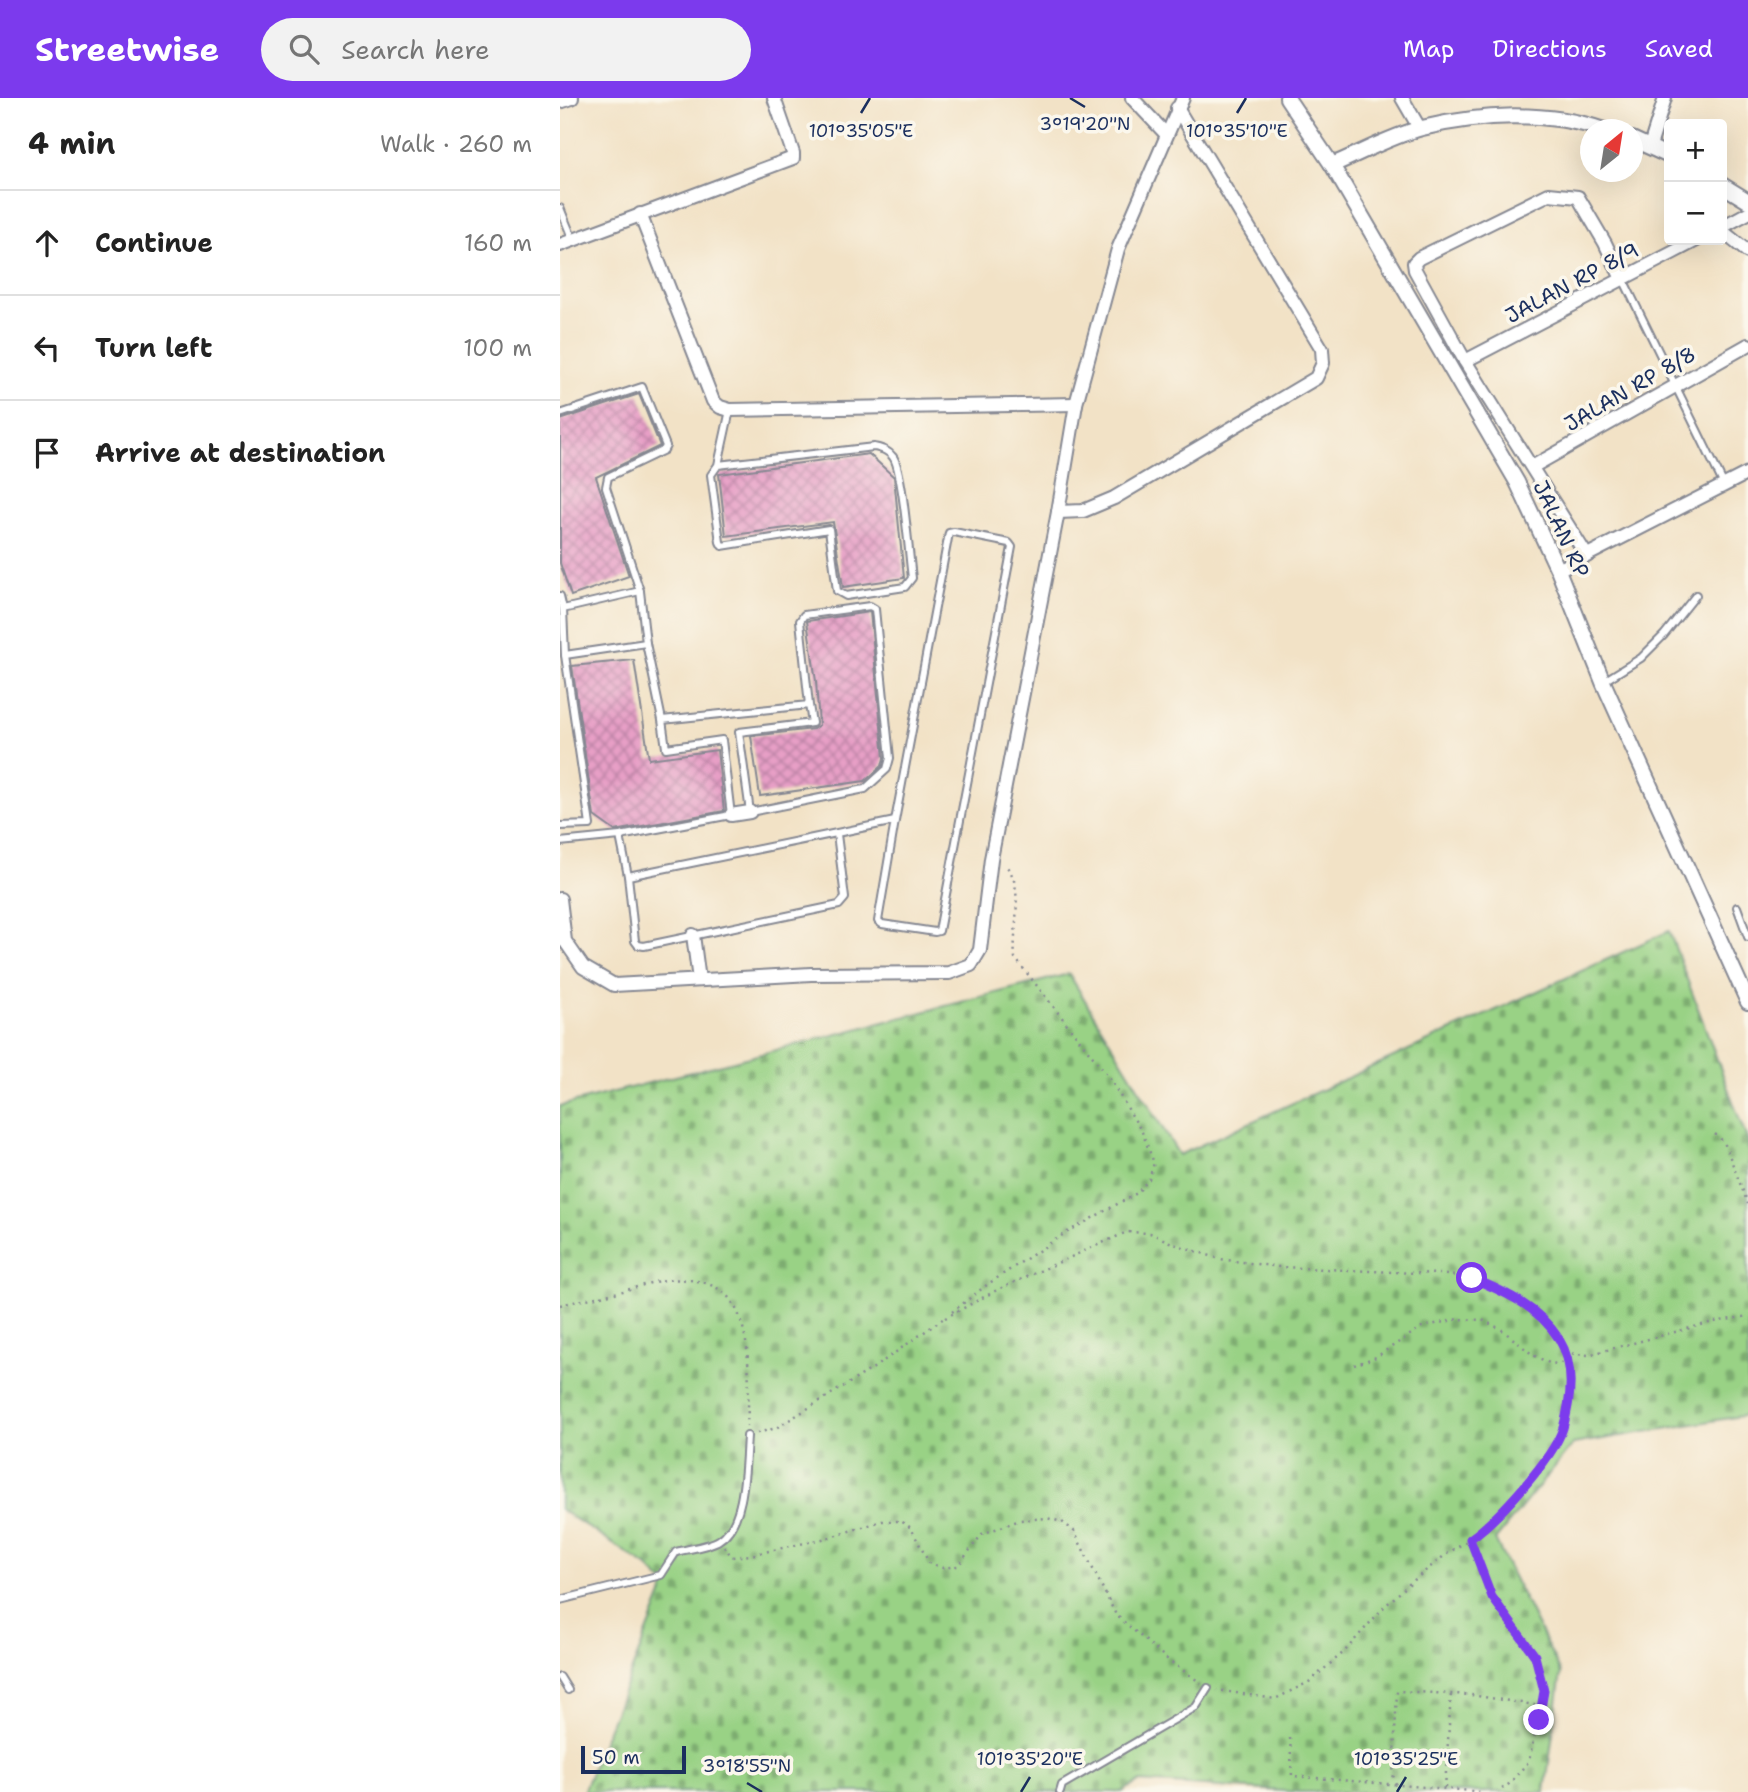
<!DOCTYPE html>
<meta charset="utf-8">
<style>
:root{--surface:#fff;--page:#f2f2f2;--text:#222;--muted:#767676;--line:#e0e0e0;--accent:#7c3aed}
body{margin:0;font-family:"Shantell Sans",sans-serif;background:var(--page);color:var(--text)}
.controls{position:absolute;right:21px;top:21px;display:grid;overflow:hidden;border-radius:7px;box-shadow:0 7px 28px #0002}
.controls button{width:63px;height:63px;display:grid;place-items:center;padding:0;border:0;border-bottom:2px solid var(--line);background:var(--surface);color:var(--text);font:35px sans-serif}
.compass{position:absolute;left:1020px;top:21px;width:63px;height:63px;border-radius:50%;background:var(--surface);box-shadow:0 7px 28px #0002;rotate:30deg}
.scale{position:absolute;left:21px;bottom:18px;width:105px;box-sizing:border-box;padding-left:7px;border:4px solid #1b2f5e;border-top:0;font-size:19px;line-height:24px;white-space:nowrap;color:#1b2f5e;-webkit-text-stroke:5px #fbf7ec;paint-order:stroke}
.stop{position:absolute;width:21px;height:21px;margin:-16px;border:5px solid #7c3aed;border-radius:50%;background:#fff}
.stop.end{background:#7c3aed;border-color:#fff;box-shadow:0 2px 7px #0008}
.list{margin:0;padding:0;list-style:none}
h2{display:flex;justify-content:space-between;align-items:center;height:91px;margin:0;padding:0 28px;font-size:30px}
h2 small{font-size:23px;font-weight:400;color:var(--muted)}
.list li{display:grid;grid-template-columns:46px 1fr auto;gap:21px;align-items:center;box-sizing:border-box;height:105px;padding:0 28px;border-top:2px solid var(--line)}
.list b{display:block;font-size:26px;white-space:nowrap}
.list em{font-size:23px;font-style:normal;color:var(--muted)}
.icon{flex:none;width:38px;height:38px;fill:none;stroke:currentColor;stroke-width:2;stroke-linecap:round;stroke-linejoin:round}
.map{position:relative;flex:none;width:1188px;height:1694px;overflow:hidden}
header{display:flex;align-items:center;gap:42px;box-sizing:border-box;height:98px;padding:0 35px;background:var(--accent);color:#fff}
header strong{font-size:33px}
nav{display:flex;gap:38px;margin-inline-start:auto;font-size:24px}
.search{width:490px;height:63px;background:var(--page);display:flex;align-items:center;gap:18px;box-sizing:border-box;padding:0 24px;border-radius:38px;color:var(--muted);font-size:26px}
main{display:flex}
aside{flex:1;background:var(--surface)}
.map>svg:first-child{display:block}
.cemetery{fill:url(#cemetery-stones);stroke:#5a8072;stroke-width:2}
.building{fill:url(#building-cross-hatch)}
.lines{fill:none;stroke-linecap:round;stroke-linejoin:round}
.service-casing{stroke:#868892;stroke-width:10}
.minor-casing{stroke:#868892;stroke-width:16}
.tertiary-casing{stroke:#868892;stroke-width:18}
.path{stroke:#868892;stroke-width:2.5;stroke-dasharray:2 5;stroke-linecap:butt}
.service{stroke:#fff;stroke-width:6}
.minor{stroke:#fff;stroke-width:12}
.tertiary{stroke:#fff;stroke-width:14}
.route{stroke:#7c3aed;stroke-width:9}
.ticks{fill:none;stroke:#1b2f5e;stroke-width:2.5}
.labels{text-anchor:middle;stroke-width:7;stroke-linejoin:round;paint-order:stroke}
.street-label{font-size:21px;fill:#1b2f5e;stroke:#fbf7ec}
.ticks-label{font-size:18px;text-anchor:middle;fill:#1b2f5e;stroke:#fbf7ec;stroke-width:7;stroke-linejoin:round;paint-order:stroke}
</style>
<header>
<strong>Streetwise</strong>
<div class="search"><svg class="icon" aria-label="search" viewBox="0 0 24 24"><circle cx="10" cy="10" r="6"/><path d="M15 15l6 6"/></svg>Search here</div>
<nav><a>Map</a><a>Directions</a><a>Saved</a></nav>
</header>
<main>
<aside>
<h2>4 min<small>Walk · 260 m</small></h2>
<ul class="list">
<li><svg class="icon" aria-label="ahead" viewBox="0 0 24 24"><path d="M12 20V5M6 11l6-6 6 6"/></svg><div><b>Continue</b></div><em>160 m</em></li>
<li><svg class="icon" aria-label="left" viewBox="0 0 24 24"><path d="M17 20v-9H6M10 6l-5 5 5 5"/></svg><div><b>Turn left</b></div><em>100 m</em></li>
<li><svg class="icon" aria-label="arrive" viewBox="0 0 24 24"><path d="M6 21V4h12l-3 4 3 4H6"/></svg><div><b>Arrive at destination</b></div></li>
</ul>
</aside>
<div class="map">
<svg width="1188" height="1694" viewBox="0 0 1188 1694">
<defs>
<pattern id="cemetery-stones" width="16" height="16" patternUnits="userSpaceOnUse" patternTransform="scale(1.75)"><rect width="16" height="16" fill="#99d285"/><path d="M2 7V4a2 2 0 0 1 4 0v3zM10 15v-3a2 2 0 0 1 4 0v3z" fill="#7cab70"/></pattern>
<pattern id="building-cross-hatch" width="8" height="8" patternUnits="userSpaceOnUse" patternTransform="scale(1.75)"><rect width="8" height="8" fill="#e79fc6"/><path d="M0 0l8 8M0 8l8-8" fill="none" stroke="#ba82a4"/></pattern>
</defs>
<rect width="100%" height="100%" fill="#fbf7ec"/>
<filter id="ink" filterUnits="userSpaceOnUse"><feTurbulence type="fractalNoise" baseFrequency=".0143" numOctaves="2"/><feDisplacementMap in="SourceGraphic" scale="14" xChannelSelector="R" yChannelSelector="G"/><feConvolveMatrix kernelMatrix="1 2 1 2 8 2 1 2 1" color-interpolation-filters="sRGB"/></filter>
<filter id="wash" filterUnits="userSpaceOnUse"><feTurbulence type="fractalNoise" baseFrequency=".00686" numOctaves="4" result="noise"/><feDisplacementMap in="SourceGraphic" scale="28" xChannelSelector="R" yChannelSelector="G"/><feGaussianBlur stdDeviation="1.57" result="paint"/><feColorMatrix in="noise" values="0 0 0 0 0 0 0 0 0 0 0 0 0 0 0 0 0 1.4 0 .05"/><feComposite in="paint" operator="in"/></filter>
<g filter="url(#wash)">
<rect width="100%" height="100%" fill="#f2e2c6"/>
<!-- cemetery -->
<path class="cemetery" d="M1109,833L1188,1044V1317L1013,1346L935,1442L1001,1575L985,1694H740L579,1684L562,1694H23L106,1487L88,1469L0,1411V1008L509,876L619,1057Z"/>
<g id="blocks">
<!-- building -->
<g class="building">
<path d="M79,296L100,348L36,379L69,478L11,498L0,465V322Z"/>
<path d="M309,356L334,379L344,480L283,489L273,424L166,438L159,376Z"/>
<path d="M310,514L324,660L322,668L305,683L200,698L191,638L253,631L259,627L256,583L247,523Z"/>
<path d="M74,562L89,661L157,652L164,713L55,733L34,718L12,568Z"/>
</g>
</g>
</g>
<g filter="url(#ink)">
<use href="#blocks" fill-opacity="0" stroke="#868892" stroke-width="2"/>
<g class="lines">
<!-- service casing -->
<g class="service-casing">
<g id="service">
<path d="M0,110L13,142"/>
<path d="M1063,181L1164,387"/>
<path d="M0,316L82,289L106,348L104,352L48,379L46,389L80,493L86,545L102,622L249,607L240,523L244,517L310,508L315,511L330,660L327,671L305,691L190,714L179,634L252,625L249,607"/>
<path d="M158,367L314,349C322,351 328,352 333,359C343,371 349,459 352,480L345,489L286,498L277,493L269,431L162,448L160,444L151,377L158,367L170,312"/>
<path d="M0,498L3,511"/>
<path d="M5,557L86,545"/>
<path d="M1044,583L1081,560L1104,537L1136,497"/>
<path d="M0,728L30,727L5,557L3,511L80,493"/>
<path d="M60,738L68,778L75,843L78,847L84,848L279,807L285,800L277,736"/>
<path d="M0,744L60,738L171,717L162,642L106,650L102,622"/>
<path d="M68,778L335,723L318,823L322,826L375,834L379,833L452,449L449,445L394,434L389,435L335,723"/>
<path d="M1177,809L1188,839"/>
<path d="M0,1502L101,1477L116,1454C127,1451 150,1448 159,1442C186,1426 185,1366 187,1338"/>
<path d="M0,1579L8,1592"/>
<path d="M500,1694L502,1687L636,1609L648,1590"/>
</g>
</g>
<!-- minor casing -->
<g class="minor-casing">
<g id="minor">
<path d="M572,0L606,36"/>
<path d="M842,0L860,31"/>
<path d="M0,4L12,0"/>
<path d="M1090,48L1105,0"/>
<path d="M80,116L153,303L160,309L170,312L516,306"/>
<path d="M1162,129L1188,115"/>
<path d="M1162,133L1188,154"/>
<path d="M0,147L233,60V55L214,0"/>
<path d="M905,263L1137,142"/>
<path d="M972,369L1188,247"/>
<path d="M498,414L523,413L554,400L756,280L763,265L762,251L617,10"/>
<path d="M1027,458L905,263L855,172L854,165L859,160L989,96L1018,99L1045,145L1062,181"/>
<path d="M998,472L1188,375"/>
<path d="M171,717L190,714"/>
<path d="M0,801L5,843L23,869L54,887L251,876L389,875L411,867L420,852L431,761L498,414L516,306L558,151L623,0"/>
<path d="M133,837L139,882"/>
</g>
</g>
<!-- tertiary casing -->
<g class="tertiary-casing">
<g id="tertiary">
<path d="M727,0L772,67L957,384L998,472L1043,584L1188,904"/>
<path d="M1072,41L1109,58"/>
<path d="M772,67C801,55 831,38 862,30C920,16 986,12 1044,32"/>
<path d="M1162,87L1188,103"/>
</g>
</g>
<!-- path -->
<g class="path">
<path d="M1155,1036L1164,1044L1188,1106"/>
<path d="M0,1207C21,1202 42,1198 63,1193C77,1189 91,1184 105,1182C121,1181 139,1181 153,1188C196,1206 189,1290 187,1328"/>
<path d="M392,1214L428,1186L504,1136L577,1095L589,1081L594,1065L582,1034L548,978L455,860C452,832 466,785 444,766"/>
<path d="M385,1220L437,1192L567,1134L590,1135L614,1146L660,1161L719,1169L879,1176L912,1180L949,1195L978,1216L999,1241L1009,1264L1010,1299L1002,1333L979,1369L953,1401L917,1436L884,1458L849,1486L824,1509L784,1554L749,1584L715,1601L657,1592"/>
<path d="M1005,1255L1028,1257L1149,1225L1188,1218"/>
<path d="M794,1267L816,1259L862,1229L898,1221L922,1222L941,1231L973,1257L991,1266L1007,1264"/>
<path d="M197,1335L216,1330L312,1271L384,1220"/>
<path d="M910,1441L932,1499L975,1557L984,1593L969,1663L949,1686L938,1694"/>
<path d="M164,1448L172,1459L191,1457L267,1440L322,1423H341L351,1430L369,1465L383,1470L398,1468L422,1436L460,1422L487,1420L502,1424L514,1433L556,1517L608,1562L641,1585"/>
<path d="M730,1640L732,1678L924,1694"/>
<path d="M836,1686L833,1677L837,1593L911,1597L981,1608"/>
<path d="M885,1690L891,1596"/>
</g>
<!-- service -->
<use href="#service" class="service"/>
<!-- minor -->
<use href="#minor" class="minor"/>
<!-- tertiary -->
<use href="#tertiary" class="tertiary"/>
</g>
</g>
<g class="lines" filter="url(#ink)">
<!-- route -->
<path class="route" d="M912,1180C945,1194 979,1209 999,1241C1015,1267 1011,1302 1003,1330C993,1361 937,1422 910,1441L932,1499L975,1558L984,1593L979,1622"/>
</g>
<!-- ticks -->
<path class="ticks" d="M510,0L525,9M301,15L310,0M677,15L686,0M187,1685L202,1694M461,1694L470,1679M837,1694L846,1679"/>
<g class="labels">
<!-- street labels -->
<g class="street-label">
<text transform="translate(1012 185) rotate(-28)" y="7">JALAN RP 8/9</text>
<text transform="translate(1070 291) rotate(-30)" y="7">JALAN RP 8/8</text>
<text transform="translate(1001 431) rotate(65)" y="7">JALAN RP</text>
</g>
</g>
<g class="ticks-label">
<text x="525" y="32">3°19'20"N</text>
<text x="301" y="39">101°35'05"E</text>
<text x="677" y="39">101°35'10"E</text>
<text x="470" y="1667">101°35'20"E</text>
<text x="846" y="1667">101°35'25"E</text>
<text x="187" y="1674">3°18'55"N</text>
</g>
</svg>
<div class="controls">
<button>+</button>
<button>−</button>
</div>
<svg class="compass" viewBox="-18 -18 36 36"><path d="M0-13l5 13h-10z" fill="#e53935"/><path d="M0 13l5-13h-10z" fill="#767676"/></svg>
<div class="scale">50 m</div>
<div class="stop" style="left:912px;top:1180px"></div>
<div class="stop end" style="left:979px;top:1622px"></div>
</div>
</main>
